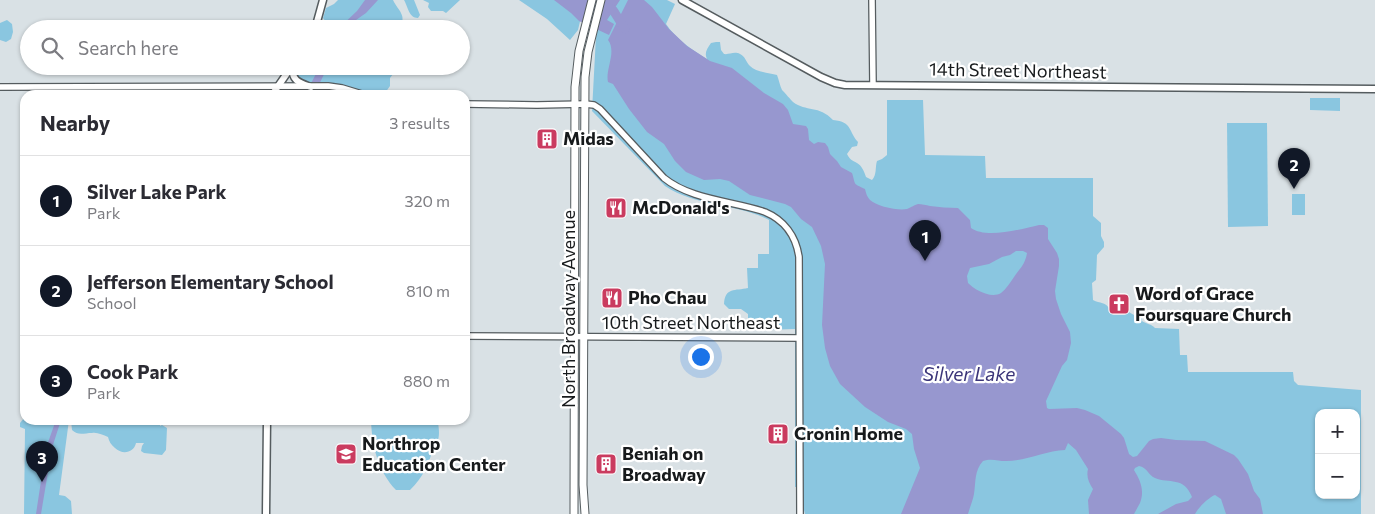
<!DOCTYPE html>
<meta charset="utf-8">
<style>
:root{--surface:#fff;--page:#f7f7f7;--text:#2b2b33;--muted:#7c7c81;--line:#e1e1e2;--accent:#111827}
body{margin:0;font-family:Commissioner,sans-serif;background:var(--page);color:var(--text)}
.controls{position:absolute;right:15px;bottom:15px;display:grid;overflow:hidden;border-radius:10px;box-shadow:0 1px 4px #0004}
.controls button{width:45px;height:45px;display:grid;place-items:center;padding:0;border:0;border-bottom:1px solid var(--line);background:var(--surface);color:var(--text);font:25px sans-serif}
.you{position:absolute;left:700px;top:356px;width:18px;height:18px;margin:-12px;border:4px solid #fff;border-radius:50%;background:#1a73e8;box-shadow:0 0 0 8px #1a73e833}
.badge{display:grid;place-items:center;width:32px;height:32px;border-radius:50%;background:var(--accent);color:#fff;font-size:16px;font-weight:700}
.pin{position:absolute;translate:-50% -41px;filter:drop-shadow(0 1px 2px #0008)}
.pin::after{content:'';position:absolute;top:26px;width:18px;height:15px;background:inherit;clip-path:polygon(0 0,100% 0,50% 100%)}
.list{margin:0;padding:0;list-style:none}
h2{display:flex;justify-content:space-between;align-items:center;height:65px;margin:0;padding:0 20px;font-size:21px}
h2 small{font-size:16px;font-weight:400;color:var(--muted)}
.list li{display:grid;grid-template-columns:32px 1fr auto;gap:15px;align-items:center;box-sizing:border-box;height:90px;padding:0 20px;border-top:1px solid var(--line)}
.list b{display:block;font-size:19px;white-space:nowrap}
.list p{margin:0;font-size:16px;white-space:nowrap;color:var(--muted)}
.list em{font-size:16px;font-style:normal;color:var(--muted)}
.icon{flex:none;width:28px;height:28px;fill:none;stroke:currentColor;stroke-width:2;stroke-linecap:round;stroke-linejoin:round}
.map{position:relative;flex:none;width:1375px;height:514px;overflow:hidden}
.search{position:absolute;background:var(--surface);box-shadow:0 1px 4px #0004;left:20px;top:20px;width:450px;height:55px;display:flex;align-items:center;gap:12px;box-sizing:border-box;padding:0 18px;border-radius:28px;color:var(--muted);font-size:19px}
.panel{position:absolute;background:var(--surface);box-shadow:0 1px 4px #0004;left:20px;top:90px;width:450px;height:335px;border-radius:15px}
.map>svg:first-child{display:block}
.green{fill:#8ac6e0;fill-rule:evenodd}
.water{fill:#9797cf;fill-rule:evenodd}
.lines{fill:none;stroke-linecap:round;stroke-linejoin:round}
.river{stroke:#9797cf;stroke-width:9}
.tertiary-casing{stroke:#555c5f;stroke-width:8}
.secondary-casing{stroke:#555c5f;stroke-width:9}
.primary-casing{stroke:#555c5f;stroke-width:9}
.tertiary{stroke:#fff;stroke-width:5.5}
.secondary{stroke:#fff;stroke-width:6}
.primary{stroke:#fff;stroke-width:7}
.labels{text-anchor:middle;stroke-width:4.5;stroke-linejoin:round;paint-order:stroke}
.street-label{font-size:18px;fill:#171a1c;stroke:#fff}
.poi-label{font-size:18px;font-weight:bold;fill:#171a1c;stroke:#fff;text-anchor:start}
.water-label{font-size:19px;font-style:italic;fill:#3b3579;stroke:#fff}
</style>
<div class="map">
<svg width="1375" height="514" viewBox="0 0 1375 514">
<rect width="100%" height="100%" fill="#d9e1e5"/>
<!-- green -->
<g class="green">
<path d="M338,0H393C398,11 408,15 399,29H324L326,22L323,18L326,8L334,4Z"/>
<path d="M404,0H414L420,15L418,18C409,18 408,7 404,0Z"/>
<path d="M423,0H460L446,13L443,11H431L428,7L429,3Z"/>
<path d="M519,0H585L578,30L570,40L547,19Z"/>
<path d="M605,0H667L675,4L666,24C676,39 692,50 707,59C704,53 707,49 711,43L716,42H720L721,50L724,54C729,55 734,51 740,54C745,56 746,62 750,66C756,72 769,73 777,75C779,80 780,86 782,90C785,93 791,100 793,102C806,112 819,105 833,120C853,122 848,131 858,142L857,146L852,147L847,154C850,160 852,160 857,163C862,166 864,171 866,177L872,180C877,175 875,167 877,161L882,159L887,155V100H923L925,155L985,156L986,178H1093V216L1101,223V236L1104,242V247L1097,255L1096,280L1092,283L1093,300C1100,304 1106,301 1110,310C1115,311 1121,310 1126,311C1132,313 1135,317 1142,317V321C1146,324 1152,324 1155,328L1179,329L1180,355H1187L1188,372H1293L1294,381L1298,385L1361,390V514H805L803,506V487H795V329L763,330L748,329V314L741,309H729L724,304C725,287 735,291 748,288L747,268H758V254H769V220C736,203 696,207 665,186L592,111L596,36ZM1319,413H1356V495H1319Z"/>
<path d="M7,20L12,24L13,32L11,39L6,42L0,40V23Z"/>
<path d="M303,66H399L390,78V86L385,93V95H283Z"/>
<path d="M1310,98H1340V111L1310,110Z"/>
<path d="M1227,123H1267L1268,226L1228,227Z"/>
<rect x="1292" y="194" width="13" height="21"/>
<path d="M25,417V420H69L59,495L65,496L71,501L72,514H24L25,429L20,427V423Z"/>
<path d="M71,420H160V426L162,425L167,428L166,450L162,455L144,453L141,451L142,446L144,443H136C134,453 122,455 115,448C111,445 109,441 108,437C103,435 97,432 92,433C84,433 78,436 72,430Z"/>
<path d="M371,420H435L436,422L438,423C439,429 440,437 437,442C436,445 434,447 433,449C428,466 423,477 410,490H396C378,471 372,447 371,420Z"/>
</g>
<!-- water -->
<g class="water">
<path d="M365,0H378L366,13L356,20L349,29H338L357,11Z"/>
<path d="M554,0H620L607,20L614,24L609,35L579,21L571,13Z"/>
<path d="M628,0H644L652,7L669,29L687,46L710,61L732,68L764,93L783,104L788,110L793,124L806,126L808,129L809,140L814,144L818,142L825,143L828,147L830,154L837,161L841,167L852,173C856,185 852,183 865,189C866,193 867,197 870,200C876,206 898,211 907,209C912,207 914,205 918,204C922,204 926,205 930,206C939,207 949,208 958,208L970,220L971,228C986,239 1022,229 1039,225H1044L1048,228V239L1057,253L1059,259V266L1055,291L1056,299L1061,314L1070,332L1071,343L1067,360L1062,366L1046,401L1047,408L1049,409L1077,408L1085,410L1099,416L1121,434L1124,438L1129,454L1133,457L1137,456L1149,441L1153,439L1161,438L1176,440L1205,441L1234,455L1238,459L1248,474L1254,491L1260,499L1263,514H1226L1221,499L1215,495C1209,497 1198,508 1195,514H1158L1176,504L1188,501L1192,497C1184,476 1169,484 1155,478C1148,475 1147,467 1139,466L1135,468L1134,470C1140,480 1145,490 1140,503C1138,507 1136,510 1134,514H1089L1088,500L1093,489C1089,483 1086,477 1088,469L1076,450L1068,443L1065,450C1045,451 1026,461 1006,461C998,461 991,458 983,461C974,471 976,482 974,494C973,500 970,507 968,514H901L920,468L914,449L912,434L906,429L888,422L865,407L840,384L830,366L825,348L822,325L825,264L821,246L812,227L801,219L791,207L785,204L750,195L729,181L720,179L704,180L686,172L675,161L664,144L647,132L629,109L613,84L608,82C605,69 617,52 608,40ZM1016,251H1023L1027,253C1025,265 1020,268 1014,277C1010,283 1006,289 1001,293C991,299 975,290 968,283L967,276L970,268L989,264L1002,257L1010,255Z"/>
<path d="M320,66H328L314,95H305Z"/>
<path d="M56,420H61L52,448L41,514H36L46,448Z"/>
</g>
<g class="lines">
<!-- river -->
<path class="river" d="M604,6L613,10L625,29"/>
<!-- tertiary casing -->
<g class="tertiary-casing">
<g id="tertiary">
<path d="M872,0L873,85"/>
<path d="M0,87L328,86L342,88L365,95"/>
<path d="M465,104L537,105L585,104L594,105L600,109L664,178C691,200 733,201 765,212C784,220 796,236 799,257L800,514"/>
<path d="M465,336L799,338"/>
</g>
</g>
<!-- secondary casing -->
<g class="secondary-casing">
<g id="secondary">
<path d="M682,0L821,77L835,83L845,85L1375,89"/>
<path d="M315,29L323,0"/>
<path d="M293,67C291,81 300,83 311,87"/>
<path d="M272,95L292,66"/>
<path d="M266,514L267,420"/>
</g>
</g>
<!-- primary casing -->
<g class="primary-casing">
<g id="primary">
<path d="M574,514L575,87L579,51L592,0"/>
<path d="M585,514L583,485L585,77L588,52L601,0"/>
</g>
</g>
<!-- tertiary -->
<use href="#tertiary" class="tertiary"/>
<!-- secondary -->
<use href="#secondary" class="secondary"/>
<!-- primary -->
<use href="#primary" class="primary"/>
</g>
<!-- icons -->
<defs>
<g id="building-square" transform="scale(1.125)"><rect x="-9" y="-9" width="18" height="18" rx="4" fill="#ca3b5f" stroke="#fff"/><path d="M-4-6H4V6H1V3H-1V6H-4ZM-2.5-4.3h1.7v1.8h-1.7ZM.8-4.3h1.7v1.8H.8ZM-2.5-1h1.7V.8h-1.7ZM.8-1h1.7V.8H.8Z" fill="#fff"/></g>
<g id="restaurant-square" transform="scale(1.125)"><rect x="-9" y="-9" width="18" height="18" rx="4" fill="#ca3b5f" stroke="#fff"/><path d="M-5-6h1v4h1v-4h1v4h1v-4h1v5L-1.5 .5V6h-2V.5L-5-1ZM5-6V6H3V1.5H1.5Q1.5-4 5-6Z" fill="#fff"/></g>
<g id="church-square" transform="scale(1.125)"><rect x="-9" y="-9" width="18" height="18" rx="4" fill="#ca3b5f" stroke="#fff"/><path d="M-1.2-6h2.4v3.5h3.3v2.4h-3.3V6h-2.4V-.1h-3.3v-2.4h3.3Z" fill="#fff"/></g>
<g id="school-square" transform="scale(1.125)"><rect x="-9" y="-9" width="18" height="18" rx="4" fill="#ca3b5f" stroke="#fff"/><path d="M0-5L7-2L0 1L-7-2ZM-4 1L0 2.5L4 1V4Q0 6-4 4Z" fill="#fff"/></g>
</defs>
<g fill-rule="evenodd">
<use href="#building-square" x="547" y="139"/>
<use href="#restaurant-square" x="616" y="208"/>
<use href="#restaurant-square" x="612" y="298"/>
<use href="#church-square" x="1119" y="304"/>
<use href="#building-square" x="778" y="434"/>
<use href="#school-square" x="346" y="454"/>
<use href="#building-square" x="606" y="464"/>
</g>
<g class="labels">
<!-- street labels -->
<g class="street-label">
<text transform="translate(1018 71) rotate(1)" y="6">14th Street Northeast</text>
<text transform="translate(569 309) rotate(-90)" y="6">North Broadway Avenue</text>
<text x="691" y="329">10th Street Northeast</text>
</g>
<!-- poi labels -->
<g class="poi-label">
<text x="563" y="145">Midas</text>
<text x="632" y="214">McDonald's</text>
<text x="1135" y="300">Word of Grace<tspan x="1135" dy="21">Foursquare Church</tspan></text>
<text x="628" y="304">Pho Chau</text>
<text x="794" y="440">Cronin Home</text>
<text x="362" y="450">Northrop<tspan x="362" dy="21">Education Center</tspan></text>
<text x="622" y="460">Beniah on<tspan x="622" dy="21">Broadway</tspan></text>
</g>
<!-- water labels -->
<g class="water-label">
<text x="969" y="381">Silver Lake</text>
</g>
</g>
</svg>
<div class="controls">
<button>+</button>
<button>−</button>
</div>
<div class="you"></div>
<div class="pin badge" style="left:925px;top:261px">1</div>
<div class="pin badge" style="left:1294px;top:189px">2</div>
<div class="pin badge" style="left:42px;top:482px">3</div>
<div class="search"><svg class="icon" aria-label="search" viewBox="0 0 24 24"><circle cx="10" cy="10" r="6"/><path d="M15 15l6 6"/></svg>Search here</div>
<section class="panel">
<h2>Nearby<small>3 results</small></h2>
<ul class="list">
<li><span class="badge">1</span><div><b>Silver Lake Park</b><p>Park</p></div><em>320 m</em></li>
<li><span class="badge">2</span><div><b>Jefferson Elementary School</b><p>School</p></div><em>810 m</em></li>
<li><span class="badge">3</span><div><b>Cook Park</b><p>Park</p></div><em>880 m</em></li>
</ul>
</section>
</div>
